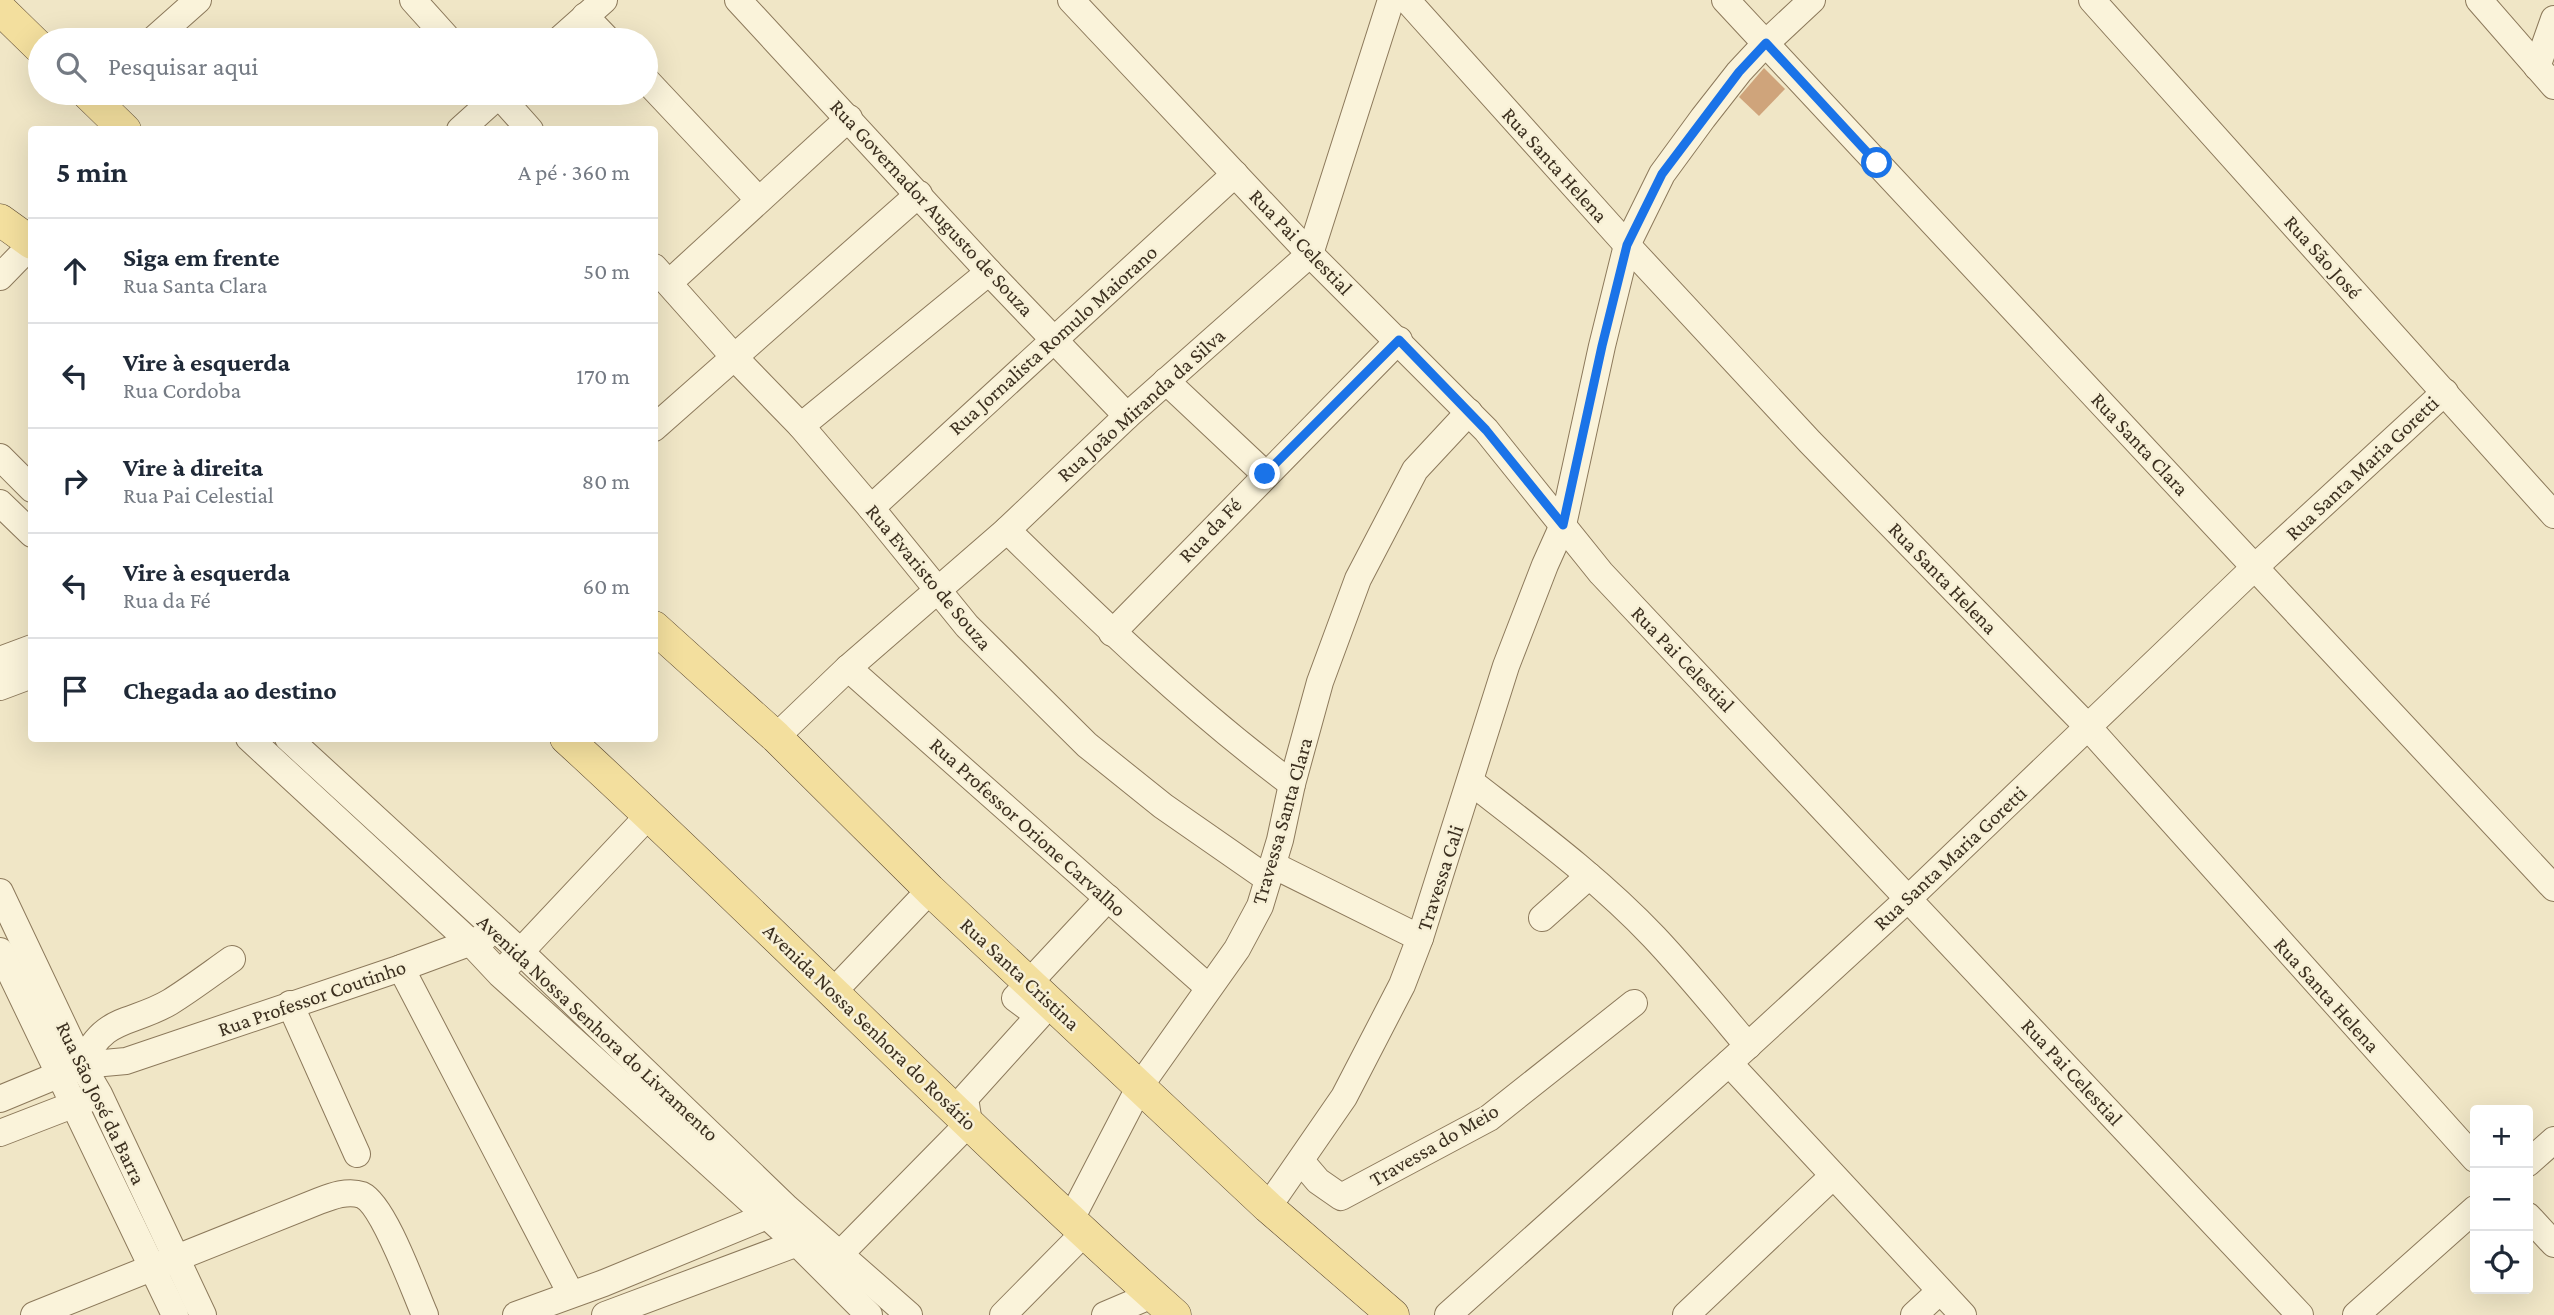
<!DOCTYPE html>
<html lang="pt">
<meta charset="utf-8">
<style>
:root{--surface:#fff;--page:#f6f6f7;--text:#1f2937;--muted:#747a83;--line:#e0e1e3}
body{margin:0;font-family:"Crimson Pro",serif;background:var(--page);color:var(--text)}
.controls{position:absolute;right:21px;bottom:21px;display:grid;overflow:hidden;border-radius:7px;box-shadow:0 7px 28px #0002}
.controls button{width:63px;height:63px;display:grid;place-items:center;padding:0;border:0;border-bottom:2px solid var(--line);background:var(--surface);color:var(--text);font:35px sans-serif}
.stop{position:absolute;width:21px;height:21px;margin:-16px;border:5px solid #1a73e8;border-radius:50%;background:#fff}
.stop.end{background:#1a73e8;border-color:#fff;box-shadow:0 2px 7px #0008}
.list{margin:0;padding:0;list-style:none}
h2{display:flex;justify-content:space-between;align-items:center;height:91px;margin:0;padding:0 28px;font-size:30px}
h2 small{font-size:23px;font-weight:400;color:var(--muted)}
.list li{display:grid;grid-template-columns:46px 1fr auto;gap:21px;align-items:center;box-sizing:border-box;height:105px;padding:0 28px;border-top:2px solid var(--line)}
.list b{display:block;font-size:26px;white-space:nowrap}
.list p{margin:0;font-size:23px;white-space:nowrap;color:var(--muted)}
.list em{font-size:23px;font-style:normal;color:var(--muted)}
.icon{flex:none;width:38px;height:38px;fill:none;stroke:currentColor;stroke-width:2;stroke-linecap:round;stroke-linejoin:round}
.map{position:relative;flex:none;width:2554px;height:1315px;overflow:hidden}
.search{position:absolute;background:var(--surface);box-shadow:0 7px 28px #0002;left:28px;top:28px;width:630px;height:77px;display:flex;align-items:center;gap:18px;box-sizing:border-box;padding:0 24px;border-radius:38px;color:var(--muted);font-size:26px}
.panel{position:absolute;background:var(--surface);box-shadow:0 7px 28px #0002;left:28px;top:126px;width:630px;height:616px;border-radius:7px}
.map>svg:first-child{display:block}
.building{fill:#cfa47b}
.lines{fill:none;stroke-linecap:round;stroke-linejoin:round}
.minor-casing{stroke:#8c795b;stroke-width:28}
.major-casing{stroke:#59462f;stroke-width:33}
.minor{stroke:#faf3da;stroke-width:26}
.major{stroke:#f3df9e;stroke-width:32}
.route{stroke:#1a73e8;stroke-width:9}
.labels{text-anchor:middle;stroke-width:5;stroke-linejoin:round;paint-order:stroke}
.street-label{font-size:21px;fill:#3b2f1f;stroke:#f7f0d6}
</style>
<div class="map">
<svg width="2554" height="1315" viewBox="0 0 2554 1315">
<rect width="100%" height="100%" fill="#f0e6c6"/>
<!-- building -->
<path class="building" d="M1764,68L1785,89L1759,116L1739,97Z"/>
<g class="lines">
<!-- minor casing -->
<g class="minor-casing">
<g id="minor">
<path d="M413,0L449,40"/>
<path d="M738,0L989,272L1127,416"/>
<path d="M1071,0L1310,254L1486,430L1601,573L2300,1315"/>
<path d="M1407,0L1627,245L1810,442L2088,727L2475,1159"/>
<path d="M1725,0L2554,888"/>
<path d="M2092,0L2554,515"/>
<path d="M2479,0L2554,86"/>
<path d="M585,16L608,40"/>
<path d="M153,40L198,0"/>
<path d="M559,40L604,0"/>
<path d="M2537,67L2554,19"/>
<path d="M646,80L758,199"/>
<path d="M497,93L530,130"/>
<path d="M460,130L501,93"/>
<path d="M654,267L735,358L801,426L871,508L967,626L1087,745L1163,806L1268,879"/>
<path d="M0,277L32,244"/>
<path d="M669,283L849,118"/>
<path d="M1166,381L1265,474"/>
<path d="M801,426L989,272"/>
<path d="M654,428L919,194"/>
<path d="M0,457L32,489"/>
<path d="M0,503L32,534"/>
<path d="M871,508L1235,174"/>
<path d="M1007,530C1098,619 1190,708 1292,784"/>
<path d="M1112,633L1399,340"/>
<path d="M0,660L32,648"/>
<path d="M848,668L1208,987"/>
<path d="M0,687L32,675"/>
<path d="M776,737L848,668L1007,530L1127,416L1310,254L1391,0"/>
<path d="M249,738L470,942L500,974L797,1243L869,1315"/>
<path d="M288,738L521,952L787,1208L909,1315"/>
<path d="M1471,782C1534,831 1599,879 1654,937C1687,972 1717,1009 1748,1046"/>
<path d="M1273,865L1420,938"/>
<path d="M0,892L82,1065L99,1094L203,1315"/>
<path d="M1542,918L1589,876"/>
<path d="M0,951L175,1315"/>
<path d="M509,964L649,815"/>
<path d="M401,968L571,1294"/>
<path d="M834,991L930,890"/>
<path d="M290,1004L357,1154"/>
<path d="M1729,1063L1963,1315"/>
<path d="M82,1065C103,1015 131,1025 170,1002C191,989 212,973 232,959"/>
<path d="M0,1099L82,1065L126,1061L401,968L485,937"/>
<path d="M0,1133L88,1099"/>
<path d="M1301,1161L1318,1181L1341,1197L1489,1118L1634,1003"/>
<path d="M2528,1163L2554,1140"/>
<path d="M1268,1207L1344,1097L1402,985L1420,938L1506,666L1545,565L1563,525L1602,346L1627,245L1662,174L1703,118L1739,72L1766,43L1812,0"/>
<path d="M2528,1216L2554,1244"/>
<path d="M1070,1221L1140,1086L1237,949L1260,906L1280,840L1292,784L1320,682L1358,579L1415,470L1469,412"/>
<path d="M841,1253L969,1123L965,1098L1039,1016L1015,998L1108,898"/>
<path d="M34,1315L319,1201C332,1196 348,1190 362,1195C384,1205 414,1290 425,1315"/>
<path d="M516,1315L604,1283L779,1211"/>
<path d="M605,1315L811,1238"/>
<path d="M1003,1315L1084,1233"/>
<path d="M1105,1315L1152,1295"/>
<path d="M1448,1315L1729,1063L1909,898L2255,567L2445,392"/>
<path d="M1686,1315L1833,1176"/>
<path d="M1914,1315L1940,1291"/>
<path d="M2356,1315L2475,1209"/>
</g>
</g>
<!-- major casing -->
<g class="major-casing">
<g id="major">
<path d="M0,9L40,48"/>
<path d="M87,93L125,130"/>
<path d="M0,220L32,243"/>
<path d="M654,627L776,737L930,890L1268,1207L1393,1315"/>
<path d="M566,738C772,927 966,1129 1175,1315"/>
</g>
</g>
<!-- minor -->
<use href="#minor" class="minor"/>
<!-- major -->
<use href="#major" class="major"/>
</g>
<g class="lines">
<!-- route -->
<path class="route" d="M1265,474L1399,340L1486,430L1563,525L1602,346L1627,245L1662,174L1739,72L1766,43L1877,163"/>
</g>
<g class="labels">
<!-- street labels -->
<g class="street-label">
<text transform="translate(1555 165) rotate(48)" y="7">Rua Santa Helena</text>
<text transform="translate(932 208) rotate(47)" y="7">Rua Governador Augusto de Souza</text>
<text transform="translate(1301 242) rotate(46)" y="7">Rua Pai Celestial</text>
<text transform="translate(2323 257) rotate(48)" y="7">Rua São José</text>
<text transform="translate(1053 340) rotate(-42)" y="7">Rua Jornalista Romulo Maiorano</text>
<text transform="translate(1141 405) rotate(-42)" y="7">Rua João Miranda da Silva</text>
<text transform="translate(2140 444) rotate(47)" y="7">Rua Santa Clara</text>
<text transform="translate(2362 468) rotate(-43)" y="7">Rua Santa Maria Goretti</text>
<text transform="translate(1210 530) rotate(-46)" y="7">Rua da Fé</text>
<text transform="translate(929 577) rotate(50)" y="7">Rua Evaristo de Souza</text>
<text transform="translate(1943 578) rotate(46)" y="7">Rua Santa Helena</text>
<text transform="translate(1683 659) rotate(46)" y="7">Rua Pai Celestial</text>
<text transform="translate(1282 821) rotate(-74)" y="7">Travessa Santa Clara</text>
<text transform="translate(1028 827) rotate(42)" y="7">Rua Professor Orione Carvalho</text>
<text transform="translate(1950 858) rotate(-43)" y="7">Rua Santa Maria Goretti</text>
<text transform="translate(1440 878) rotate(-72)" y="7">Travessa Cali</text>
<text transform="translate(1020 974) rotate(43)" y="7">Rua Santa Cristina</text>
<text transform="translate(2327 995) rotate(48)" y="7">Rua Santa Helena</text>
<text transform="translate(312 998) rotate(-19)" y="7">Rua Professor Coutinho</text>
<text transform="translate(870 1027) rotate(44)" y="7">Avenida Nossa Senhora do Rosário</text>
<text transform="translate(598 1028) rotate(43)" y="7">Avenida Nossa Senhora do Livramento</text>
<text transform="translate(2072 1072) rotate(47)" y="7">Rua Pai Celestial</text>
<text transform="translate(101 1103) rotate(64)" y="7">Rua São José da Barra</text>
<text transform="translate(1434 1145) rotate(-30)" y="7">Travessa do Meio</text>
</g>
</g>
</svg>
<div class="controls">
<button>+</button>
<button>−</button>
<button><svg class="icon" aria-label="locate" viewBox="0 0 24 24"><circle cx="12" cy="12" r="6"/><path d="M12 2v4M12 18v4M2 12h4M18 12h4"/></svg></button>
</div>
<div class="stop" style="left:1877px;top:163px"></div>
<div class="stop end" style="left:1265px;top:474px"></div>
<div class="search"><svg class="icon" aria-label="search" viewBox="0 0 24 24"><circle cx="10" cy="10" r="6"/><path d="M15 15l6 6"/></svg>Pesquisar aqui</div>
<section class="panel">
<h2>5 min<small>A pé · 360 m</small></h2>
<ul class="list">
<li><svg class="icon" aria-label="ahead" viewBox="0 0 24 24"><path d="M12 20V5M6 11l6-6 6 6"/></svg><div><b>Siga em frente</b><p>Rua Santa Clara</p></div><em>50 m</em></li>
<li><svg class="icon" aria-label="left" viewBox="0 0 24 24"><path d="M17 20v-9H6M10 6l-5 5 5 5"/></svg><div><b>Vire à esquerda</b><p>Rua Cordoba</p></div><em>170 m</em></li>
<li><svg class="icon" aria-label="right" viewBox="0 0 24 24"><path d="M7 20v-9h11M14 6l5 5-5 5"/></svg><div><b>Vire à direita</b><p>Rua Pai Celestial</p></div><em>80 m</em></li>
<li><svg class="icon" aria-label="left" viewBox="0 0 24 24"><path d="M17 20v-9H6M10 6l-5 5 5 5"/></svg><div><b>Vire à esquerda</b><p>Rua da Fé</p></div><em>60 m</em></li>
<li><svg class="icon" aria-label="arrive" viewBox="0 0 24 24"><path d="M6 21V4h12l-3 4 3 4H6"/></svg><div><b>Chegada ao destino</b></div></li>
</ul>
</section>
</div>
